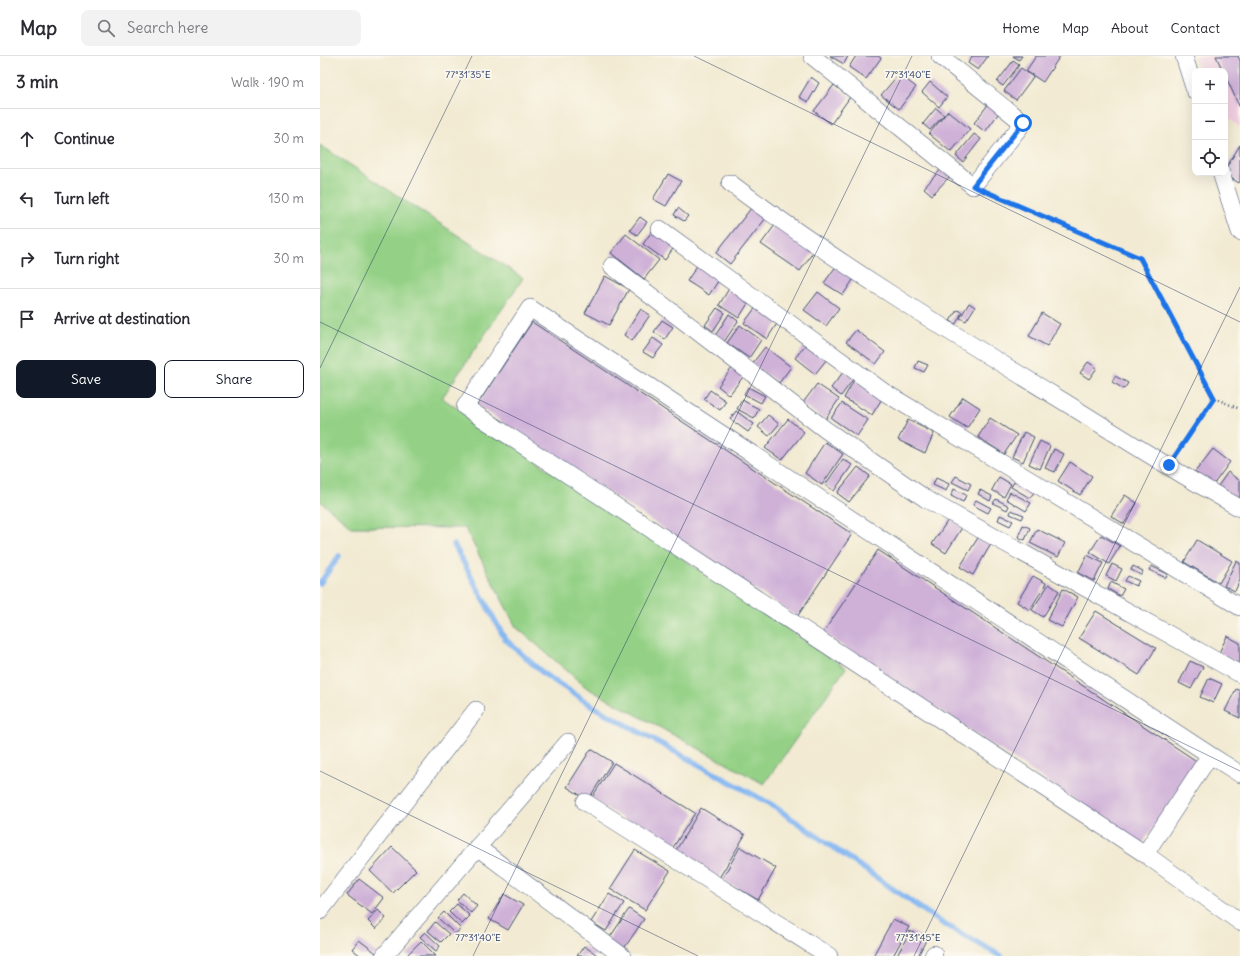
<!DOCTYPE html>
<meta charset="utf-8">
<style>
:root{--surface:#fff;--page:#f2f2f3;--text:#2b2b33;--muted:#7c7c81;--line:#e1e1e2;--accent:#111827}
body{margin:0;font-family:Delius,sans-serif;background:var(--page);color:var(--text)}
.controls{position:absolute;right:12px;top:12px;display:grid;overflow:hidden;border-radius:8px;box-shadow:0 4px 16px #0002}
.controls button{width:36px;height:36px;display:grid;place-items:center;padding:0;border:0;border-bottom:1px solid var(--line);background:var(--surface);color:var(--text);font:20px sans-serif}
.stop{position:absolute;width:12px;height:12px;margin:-9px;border:3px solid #1a73e8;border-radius:50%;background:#fff}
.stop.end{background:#1a73e8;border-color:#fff;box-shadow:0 1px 4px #0008}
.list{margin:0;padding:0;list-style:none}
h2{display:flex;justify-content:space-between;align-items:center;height:52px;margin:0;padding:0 16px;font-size:17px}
h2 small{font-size:13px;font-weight:400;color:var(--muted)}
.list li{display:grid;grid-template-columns:26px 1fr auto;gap:12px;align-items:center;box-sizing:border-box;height:60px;padding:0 16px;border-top:1px solid var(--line)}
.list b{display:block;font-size:15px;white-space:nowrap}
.list em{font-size:13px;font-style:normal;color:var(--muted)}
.actions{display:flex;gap:8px;padding:12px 16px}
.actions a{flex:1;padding:9px 0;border:1px solid var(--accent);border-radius:8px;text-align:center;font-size:14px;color:var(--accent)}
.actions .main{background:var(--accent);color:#fff}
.icon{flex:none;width:22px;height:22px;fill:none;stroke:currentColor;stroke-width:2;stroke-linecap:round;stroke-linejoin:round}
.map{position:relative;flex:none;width:920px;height:900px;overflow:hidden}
header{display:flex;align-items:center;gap:24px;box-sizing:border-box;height:56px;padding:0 20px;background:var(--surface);border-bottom:1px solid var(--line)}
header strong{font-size:19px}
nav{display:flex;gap:22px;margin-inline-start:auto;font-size:14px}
.search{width:280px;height:36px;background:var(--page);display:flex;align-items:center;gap:10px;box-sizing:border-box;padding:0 14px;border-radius:8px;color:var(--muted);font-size:15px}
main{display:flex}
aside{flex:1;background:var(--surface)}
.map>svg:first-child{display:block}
.built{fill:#f2cfe2}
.green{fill:#94d186;stroke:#588072}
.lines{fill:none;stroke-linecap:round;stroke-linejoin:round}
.stream{stroke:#85b7f2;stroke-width:5.5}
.building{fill:#cfb1d8}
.minor-casing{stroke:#3b4b6f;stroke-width:18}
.path{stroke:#3b4b6f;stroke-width:2.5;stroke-dasharray:1 3;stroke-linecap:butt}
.minor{stroke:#fff;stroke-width:17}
.route{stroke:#1a73e8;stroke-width:5}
.ticks{fill:none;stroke:#1b2f5e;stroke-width:1;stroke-opacity:0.45}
.ticks-label{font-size:10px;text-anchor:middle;fill:#1b2f5e;stroke:#fbf7ec;stroke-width:3.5;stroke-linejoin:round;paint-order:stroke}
</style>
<header>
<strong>Map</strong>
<div class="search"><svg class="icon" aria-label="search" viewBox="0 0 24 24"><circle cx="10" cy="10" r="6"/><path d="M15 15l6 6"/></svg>Search here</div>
<nav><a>Home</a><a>Map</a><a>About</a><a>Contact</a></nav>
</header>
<main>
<aside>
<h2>3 min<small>Walk · 190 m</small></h2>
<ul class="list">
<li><svg class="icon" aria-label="ahead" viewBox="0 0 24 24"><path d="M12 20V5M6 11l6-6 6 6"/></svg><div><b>Continue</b></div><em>30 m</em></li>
<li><svg class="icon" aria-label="left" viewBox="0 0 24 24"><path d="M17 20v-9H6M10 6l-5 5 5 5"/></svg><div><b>Turn left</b></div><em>130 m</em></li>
<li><svg class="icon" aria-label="right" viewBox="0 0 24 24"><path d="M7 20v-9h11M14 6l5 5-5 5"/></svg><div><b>Turn right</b></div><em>30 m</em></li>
<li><svg class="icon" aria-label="arrive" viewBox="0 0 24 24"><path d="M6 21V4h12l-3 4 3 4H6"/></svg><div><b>Arrive at destination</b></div></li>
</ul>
<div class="actions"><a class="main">Save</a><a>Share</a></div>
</aside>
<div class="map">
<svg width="920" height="900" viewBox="0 0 920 900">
<rect width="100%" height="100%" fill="#fbf7ec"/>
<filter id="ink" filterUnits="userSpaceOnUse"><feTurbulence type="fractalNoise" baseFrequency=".025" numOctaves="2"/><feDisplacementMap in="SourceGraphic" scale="8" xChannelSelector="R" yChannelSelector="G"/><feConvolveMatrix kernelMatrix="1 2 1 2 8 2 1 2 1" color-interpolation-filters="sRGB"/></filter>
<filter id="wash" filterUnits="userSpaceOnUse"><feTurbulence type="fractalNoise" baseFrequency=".012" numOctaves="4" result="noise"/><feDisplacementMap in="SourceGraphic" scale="16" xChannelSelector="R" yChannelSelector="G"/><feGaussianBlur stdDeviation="0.9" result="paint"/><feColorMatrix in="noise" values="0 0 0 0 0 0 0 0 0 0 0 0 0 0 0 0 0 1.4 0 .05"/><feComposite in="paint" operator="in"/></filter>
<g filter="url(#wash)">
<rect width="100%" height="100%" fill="#f2ead2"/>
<!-- built -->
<path class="built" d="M874,0H920V71L905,60V15H879Z"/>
<!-- green -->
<path class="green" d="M0,89L203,222L122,342L526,612L444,728L267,632L196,571L145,472L32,471L0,445Z"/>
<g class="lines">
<!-- stream -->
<g class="stream">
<path d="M134,489L185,583L224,618L274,651L452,749L622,867L681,900"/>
<path d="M0,527L19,500"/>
</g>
</g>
<g id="blocks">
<!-- building -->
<g class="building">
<path d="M510,0H528L524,8Z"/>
<path d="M536,0H558L561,2L546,23L529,11Z"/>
<path d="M652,0H668L658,14L648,7Z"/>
<path d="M693,0H702L699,4Z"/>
<path d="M716,0H740L723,26L706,15Z"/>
<path d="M896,0H918L920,5V52L905,19V15H903Z"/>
<path d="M693,5L699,9L683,30L677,26Z"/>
<path d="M701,12L713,21L696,44L684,35Z"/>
<path d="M579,18L596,31L579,53L561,39Z"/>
<path d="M491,21L499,27L488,46L479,41Z"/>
<path d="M610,26L627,41L619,51L602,36Z"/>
<path d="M514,29L530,41L511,68L494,55Z"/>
<path d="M670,46L681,54L665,76L654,67Z"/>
<path d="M616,52L624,59L610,74L603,68Z"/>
<path d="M628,55L650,73L631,96L609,78Z"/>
<path d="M654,78L661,83L643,106L636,100Z"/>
<path d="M920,89V125L919,127L903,117Z"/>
<path d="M623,111L631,119L612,139L604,132Z"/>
<path d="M348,118L361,125L346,150L333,143Z"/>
<path d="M432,151L446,162L410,208L396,197Z"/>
<path d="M358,152L368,160L364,165L354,159Z"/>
<path d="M320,161L327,166L317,179L310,174Z"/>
<path d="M458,165L496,192L480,215L441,188Z"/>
<path d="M335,171L357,187L345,204L323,188Z"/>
<path d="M306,178L339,204L324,223L291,197Z"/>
<path d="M380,205L402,219L389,239L367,225Z"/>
<path d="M517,209L535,221L523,239L504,227Z"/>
<path d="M285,220L309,233L289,269L265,257Z"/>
<path d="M410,231L430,244L419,262L399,249Z"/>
<path d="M498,236L519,252L506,270L484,254Z"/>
<path d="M649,247L655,251L646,265L640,262Z"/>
<path d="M436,251L458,266L447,283L424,267Z"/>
<path d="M397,252L405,257L393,275L385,269Z"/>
<path d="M321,253L330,259L312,285L304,279Z"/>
<path d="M637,254L642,256L636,268L630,265Z"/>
<path d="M722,257L740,268L727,290L709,280Z"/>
<path d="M409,258L418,265L404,286L395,280Z"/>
<path d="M342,264L353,271L345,283L334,276Z"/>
<path d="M212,266L532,478L477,561L157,349Z"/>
<path d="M420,269L441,284L429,302L407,287Z"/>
<path d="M536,274L565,296L556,308L526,286Z"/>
<path d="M333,282L343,289L333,302L323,296Z"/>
<path d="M486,288L507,303L495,318L475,302Z"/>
<path d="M445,291L471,311L459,327L432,308Z"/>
<path d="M598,305L608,309L604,316L595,312Z"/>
<path d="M768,306L777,312L769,323L760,317Z"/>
<path d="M412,312L423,321L409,339L398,330Z"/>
<path d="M524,315L534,322L521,340L511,332Z"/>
<path d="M795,320L808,327L804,333L792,326Z"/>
<path d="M534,324L563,341L552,359L524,342Z"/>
<path d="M497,328L519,343L505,364L482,348Z"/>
<path d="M428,331L445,340L441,347L424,338Z"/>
<path d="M390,334L406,345L400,354L384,343Z"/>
<path d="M643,341L660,352L647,372L630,361Z"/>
<path d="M422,344L439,353L434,362L417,353Z"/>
<path d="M522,347L548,364L537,380L511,362Z"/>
<path d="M416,355L434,368L428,376L410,363Z"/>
<path d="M448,359L459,368L449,380L438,371Z"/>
<path d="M670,362L697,379L684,398L658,381Z"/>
<path d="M468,363L484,376L462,404L445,392Z"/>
<path d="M588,364L614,377L605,397L578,384Z"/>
<path d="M704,376L714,381L703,406L692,401Z"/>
<path d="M720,385L730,390L720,413L709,408Z"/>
<path d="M505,386L523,398L502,429L485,417Z"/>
<path d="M734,393L744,398L735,416L725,412Z"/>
<path d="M893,393L910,406L893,429L875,416Z"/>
<path d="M523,403L532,409L514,435L505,429Z"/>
<path d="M750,406L772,420L760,439L738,425Z"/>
<path d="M538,411L550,420L529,446L517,437Z"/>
<path d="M908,416L920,425V445L898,430Z"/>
<path d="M636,420L651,428L648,434L632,426Z"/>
<path d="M679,421L691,428L684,441L672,434Z"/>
<path d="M697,421L716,433L710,442L691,431Z"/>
<path d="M616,422L629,428L626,435L613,429Z"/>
<path d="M634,433L646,439L643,446L631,440Z"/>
<path d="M660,434L672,440L670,445L658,438Z"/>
<path d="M690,436L711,447L706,455L686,443Z"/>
<path d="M805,439L817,447L804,468L791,460Z"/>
<path d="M676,443L689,450L687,454L673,447Z"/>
<path d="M656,444L671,452L668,457L653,449Z"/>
<path d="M691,454L704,459L702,463L690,458Z"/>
<path d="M680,459L693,465L690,470L678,464Z"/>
<path d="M630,461L643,470L626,497L612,488Z"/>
<path d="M703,469L710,472L705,484L698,481Z"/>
<path d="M717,473L745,487L738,501L710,487Z"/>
<path d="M781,479L800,490L789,508L770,496Z"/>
<path d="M659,480L671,488L653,519L640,511Z"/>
<path d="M877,484L912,505L899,527L864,506Z"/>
<path d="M558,494L878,706L822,788L503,577Z"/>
<path d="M767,499L783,507L774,525L758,517Z"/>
<path d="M916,505L920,507V524L915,535L904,530Z"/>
<path d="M792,508L802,513L796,525L786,520Z"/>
<path d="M813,510L823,515L821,519L811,514Z"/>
<path d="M831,510L848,518L846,522L829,514Z"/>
<path d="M713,520L726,527L710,554L697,546Z"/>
<path d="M808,520L819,525L816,530L805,525Z"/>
<path d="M791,526L804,533L800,540L788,533Z"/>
<path d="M729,528L739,535L723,561L712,554Z"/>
<path d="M743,533L758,541L742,571L727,564Z"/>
<path d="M776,555L836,592L819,619L759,582Z"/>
<path d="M907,580L920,587V608L899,597Z"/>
<path d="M870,605L883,611L871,633L859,627Z"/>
<path d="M889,622L902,628L893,647L880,641Z"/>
<path d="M916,633L920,635V662L905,655Z"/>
<path d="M271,693L292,706L268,744L247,731Z"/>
<path d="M294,707L375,757L352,793L271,743Z"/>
<path d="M381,752L425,779L399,822L355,796Z"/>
<path d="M72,791L96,814L73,837L50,815Z"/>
<path d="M420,791L456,812L438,844L402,823Z"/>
<path d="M315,794L350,815L325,854L290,833Z"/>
<path d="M39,823L64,842L52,858L27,839Z"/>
<path d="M143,837L157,850L151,857L137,844Z"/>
<path d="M184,838L203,849L188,874L169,863Z"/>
<path d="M289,838L304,847L286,875L271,866Z"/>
<path d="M137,848L150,860L142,868L129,856Z"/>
<path d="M309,853L324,863L301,897L286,887Z"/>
<path d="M58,854L66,862L56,873L48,865Z"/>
<path d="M124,856L141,873L135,878L118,862Z"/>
<path d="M573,863L589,871L573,900H553Z"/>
<path d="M115,866L129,878L121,886L108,875Z"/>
<path d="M590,875L606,884L598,900H577Z"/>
<path d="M105,876L120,890L116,895L100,881Z"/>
<path d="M39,884L60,900H41L32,893Z"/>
<path d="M101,885L116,900H86Z"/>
<path d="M264,890L276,898L275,900H257Z"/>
</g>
</g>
</g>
<g filter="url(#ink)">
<use href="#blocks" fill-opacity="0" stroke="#3b4b6f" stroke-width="1"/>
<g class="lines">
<!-- minor casing -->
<g class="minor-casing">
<g id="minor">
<path d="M492,0L653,130L703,67L620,0"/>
<path d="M864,0L875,35"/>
<path d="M901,117L920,176"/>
<path d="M410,127C514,205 626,274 738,342C798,379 858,418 920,452"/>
<path d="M340,173L564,336L920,551"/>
<path d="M292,210L506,374L606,443L920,618"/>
<path d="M890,699L825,798L145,351L210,252L890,699L920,718"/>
<path d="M265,746L509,900"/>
<path d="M157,791L302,900"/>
<path d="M825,798L920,866"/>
<path d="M0,855L156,654"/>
<path d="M64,900L248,686"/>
<path d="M613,900L614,898"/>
</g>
</g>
<!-- path -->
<g class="path">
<path d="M668,137L820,202L894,342L920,353"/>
<path d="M857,397L894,342"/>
</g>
<!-- minor -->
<use href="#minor" class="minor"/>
</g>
</g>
<g class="lines" filter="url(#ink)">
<!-- route -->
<path class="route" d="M703,67L653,130L820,202L894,342L849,409"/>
</g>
<!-- ticks -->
<path class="ticks" d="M374,0L920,266M0,266L920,715M0,312L152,0M0,715L378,900M153,900L592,0M594,900L920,231"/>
<g class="ticks-label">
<text x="148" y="22">77°31'35"E</text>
<text x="588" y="22">77°31'40"E</text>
<text x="158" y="885">77°31'40"E</text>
<text x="598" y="885">77°31'45"E</text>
</g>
</svg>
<div class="controls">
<button>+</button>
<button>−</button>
<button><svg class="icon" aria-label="locate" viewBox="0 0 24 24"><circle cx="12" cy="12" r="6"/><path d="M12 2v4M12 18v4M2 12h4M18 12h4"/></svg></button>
</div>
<div class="stop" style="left:703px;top:67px"></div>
<div class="stop end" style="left:849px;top:409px"></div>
</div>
</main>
